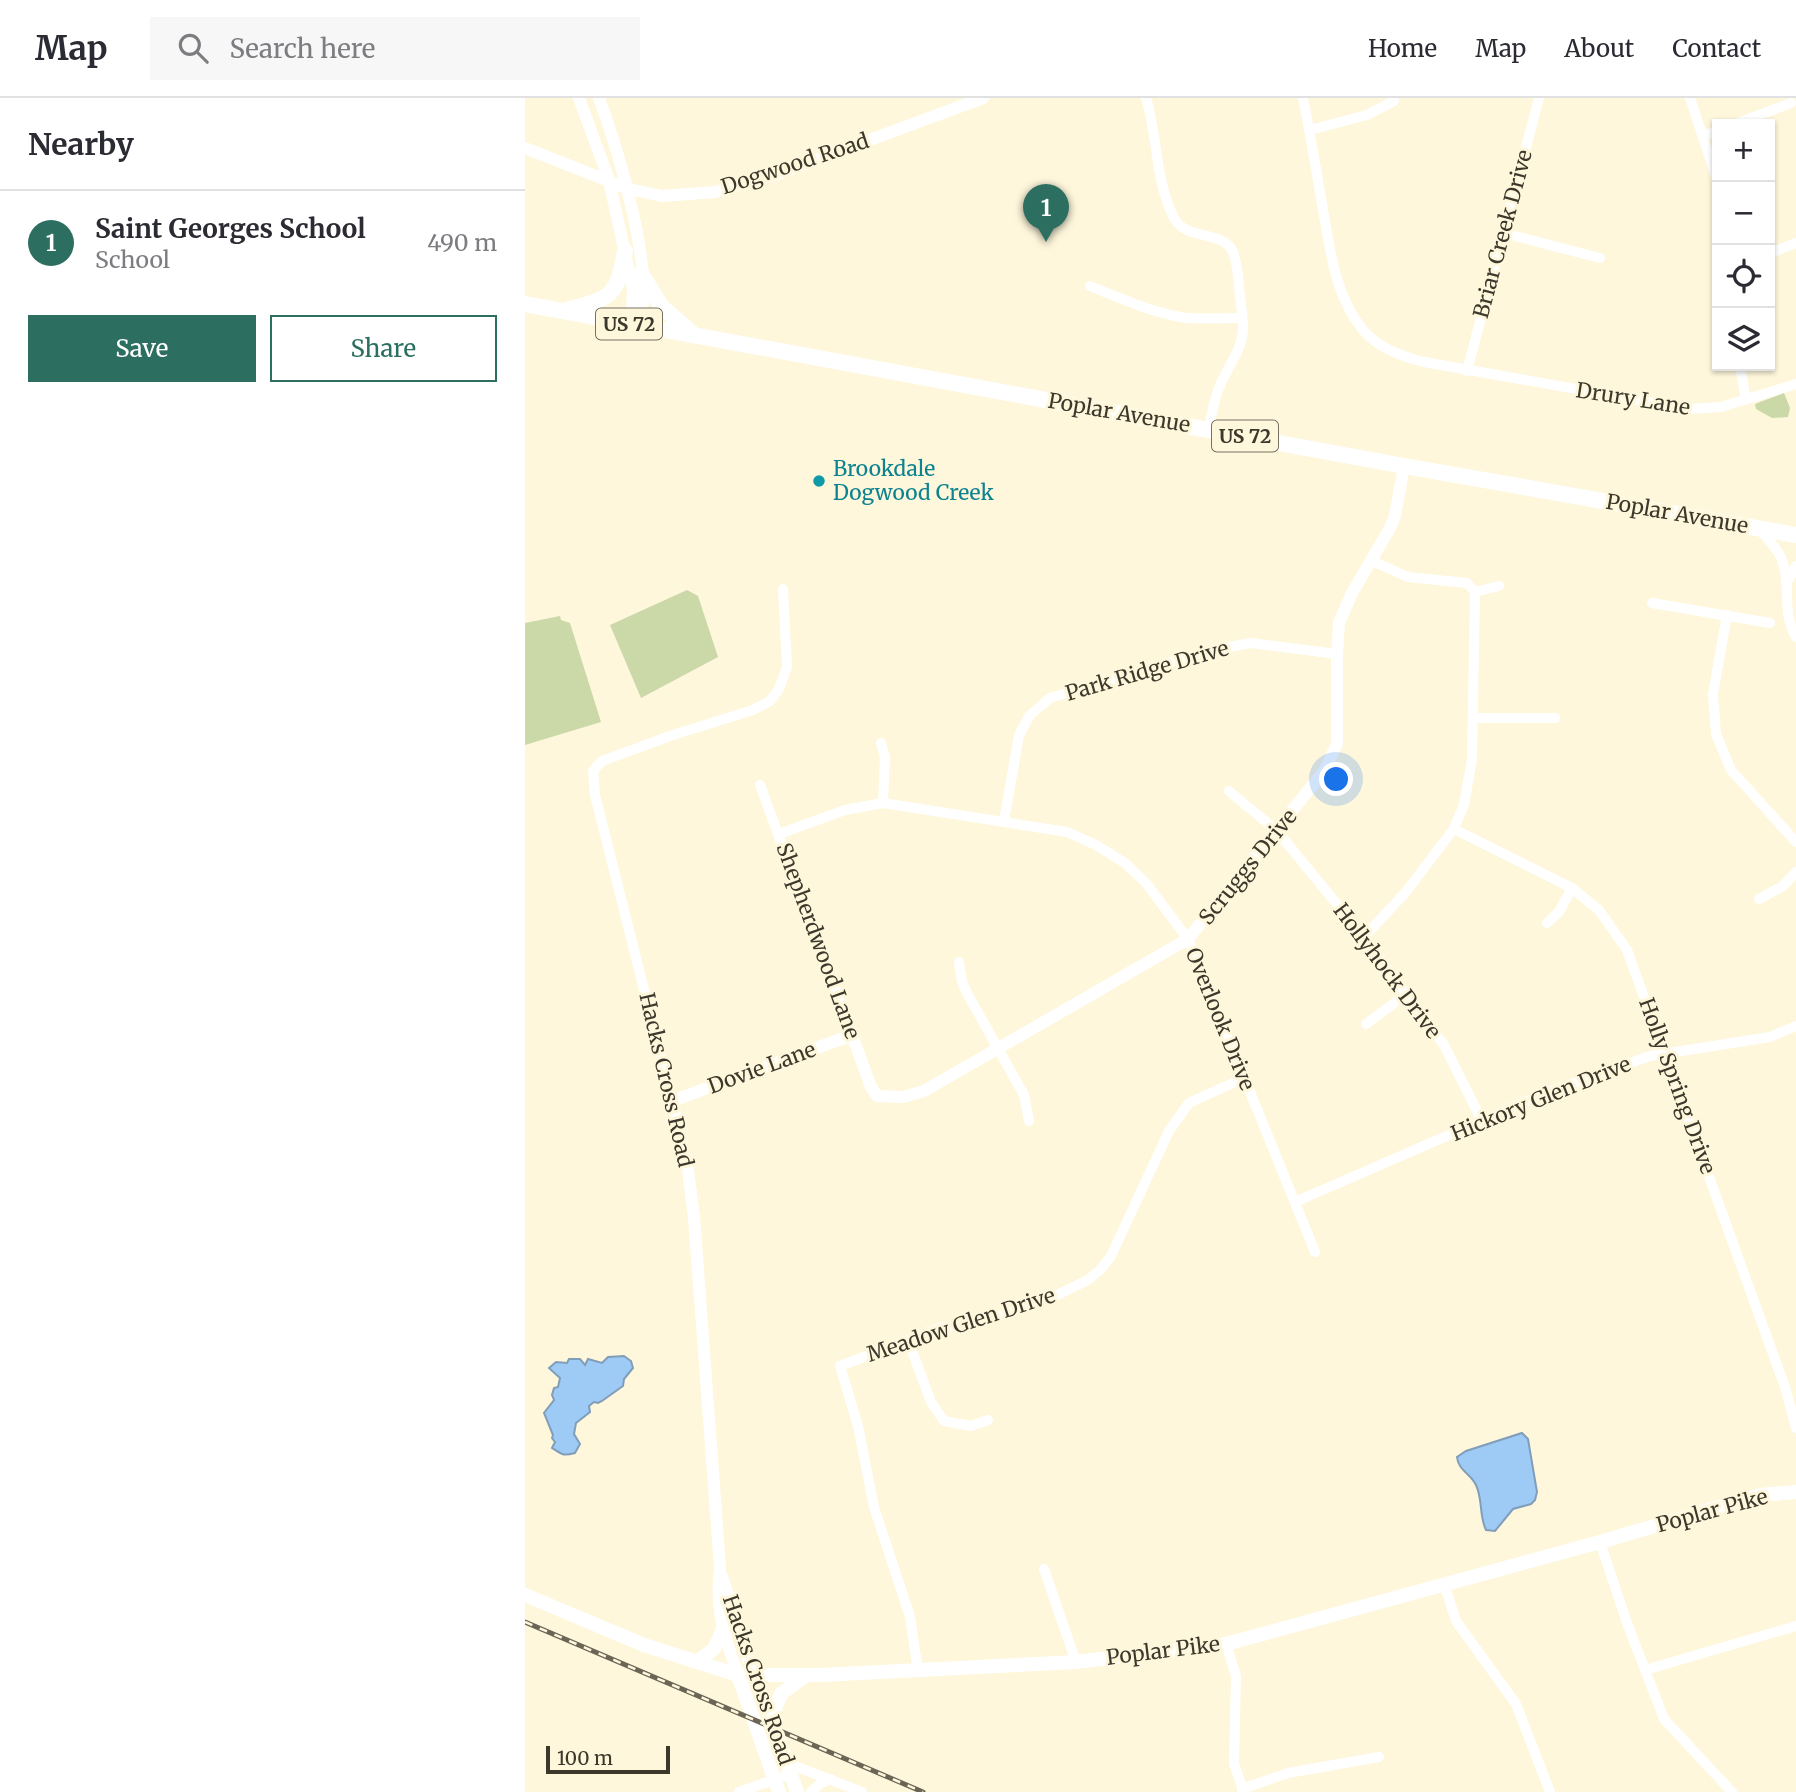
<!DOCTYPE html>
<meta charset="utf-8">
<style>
:root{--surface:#fff;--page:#f7f7f7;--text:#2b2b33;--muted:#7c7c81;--line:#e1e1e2;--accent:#2c6f60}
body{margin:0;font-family:Merriweather,serif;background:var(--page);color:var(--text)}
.controls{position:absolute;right:21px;top:21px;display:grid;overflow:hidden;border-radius:0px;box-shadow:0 2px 5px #0004}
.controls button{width:63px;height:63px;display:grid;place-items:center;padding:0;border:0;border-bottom:2px solid var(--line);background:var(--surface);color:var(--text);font:35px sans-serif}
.scale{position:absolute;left:21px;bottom:18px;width:124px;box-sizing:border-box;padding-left:7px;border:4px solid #3c382b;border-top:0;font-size:19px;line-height:24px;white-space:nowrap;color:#3c382b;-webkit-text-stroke:5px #fef7dc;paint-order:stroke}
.you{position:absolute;left:812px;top:682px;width:24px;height:24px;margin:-18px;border:5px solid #fff;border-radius:50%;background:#1a73e8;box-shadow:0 0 0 10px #1a73e833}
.badge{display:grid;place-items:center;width:46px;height:46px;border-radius:50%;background:var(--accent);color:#fff;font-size:23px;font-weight:700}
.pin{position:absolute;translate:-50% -58px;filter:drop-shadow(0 2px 4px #0008)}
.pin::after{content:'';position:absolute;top:37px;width:24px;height:21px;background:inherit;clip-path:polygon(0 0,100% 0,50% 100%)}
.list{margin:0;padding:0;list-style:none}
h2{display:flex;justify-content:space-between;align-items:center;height:91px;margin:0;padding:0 28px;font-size:30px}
h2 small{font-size:23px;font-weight:400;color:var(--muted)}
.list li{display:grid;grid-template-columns:46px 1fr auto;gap:21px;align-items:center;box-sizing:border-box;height:105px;padding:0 28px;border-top:2px solid var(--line)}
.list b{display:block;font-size:26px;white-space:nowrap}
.list p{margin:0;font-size:23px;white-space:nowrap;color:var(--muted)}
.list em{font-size:23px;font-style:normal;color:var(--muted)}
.actions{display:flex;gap:14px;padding:21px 28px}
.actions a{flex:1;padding:16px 0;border:2px solid var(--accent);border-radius:0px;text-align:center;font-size:24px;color:var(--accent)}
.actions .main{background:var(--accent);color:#fff}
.icon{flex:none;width:38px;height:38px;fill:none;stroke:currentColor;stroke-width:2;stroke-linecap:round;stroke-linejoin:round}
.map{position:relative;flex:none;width:1271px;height:1694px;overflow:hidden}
header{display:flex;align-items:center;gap:42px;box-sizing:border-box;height:98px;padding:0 35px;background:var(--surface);border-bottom:2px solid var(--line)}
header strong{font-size:33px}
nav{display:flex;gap:38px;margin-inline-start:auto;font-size:24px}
.search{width:490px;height:63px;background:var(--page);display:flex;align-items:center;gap:18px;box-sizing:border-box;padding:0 24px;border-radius:0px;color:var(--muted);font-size:26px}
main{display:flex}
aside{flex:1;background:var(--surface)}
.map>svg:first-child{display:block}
.green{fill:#cbd8a8}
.water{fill:#9ecaf6;stroke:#819eb9;stroke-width:2}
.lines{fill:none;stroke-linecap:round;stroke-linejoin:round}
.minor{stroke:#fff;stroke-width:10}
.tertiary{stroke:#fff;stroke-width:12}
.secondary{stroke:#fff;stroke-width:14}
.primary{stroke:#fff;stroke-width:16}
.rail-casing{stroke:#6a6555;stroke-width:5}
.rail{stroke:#fef7dc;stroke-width:2.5;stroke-dasharray:8;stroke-linecap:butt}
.culture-dot{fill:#0f9aa8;stroke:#fef7dc;stroke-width:2.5}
.labels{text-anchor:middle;stroke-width:6;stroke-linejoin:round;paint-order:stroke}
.shield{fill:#fef7dc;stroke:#767160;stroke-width:2}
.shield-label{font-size:19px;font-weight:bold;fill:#3c382b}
.street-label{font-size:21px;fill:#3c382b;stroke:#fef7dc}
.culture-label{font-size:21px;fill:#0d838f;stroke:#fef7dc;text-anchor:start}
</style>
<header>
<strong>Map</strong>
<div class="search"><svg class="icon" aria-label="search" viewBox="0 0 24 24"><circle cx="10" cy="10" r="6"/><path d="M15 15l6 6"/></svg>Search here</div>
<nav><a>Home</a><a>Map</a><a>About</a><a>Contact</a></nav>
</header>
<main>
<aside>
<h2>Nearby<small></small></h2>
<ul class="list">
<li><span class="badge">1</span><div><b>Saint Georges School</b><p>School</p></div><em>490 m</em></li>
</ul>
<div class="actions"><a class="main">Save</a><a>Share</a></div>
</aside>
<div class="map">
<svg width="1271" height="1694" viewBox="0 0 1271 1694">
<rect width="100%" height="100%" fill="#fef7dc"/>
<!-- green -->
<g class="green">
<path d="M1259,295L1265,310L1263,319L1247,320L1231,311L1230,306Z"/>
<path d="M162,492L173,498L193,559L116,600L85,527Z"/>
<path d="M35,518L36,522L45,525L76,624L0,647V525Z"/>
</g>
<!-- water -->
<g class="water">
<path d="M99,1258L106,1263L108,1270L99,1281L98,1288L77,1303L73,1305L69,1304L64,1308L65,1314L51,1325L49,1336L55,1346L50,1355C38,1358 38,1357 27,1350L30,1344L27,1340L28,1337L19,1315L29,1302L27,1297L29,1290L33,1289L35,1280L24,1270L31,1264L42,1265L44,1261H55L60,1267L63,1261L77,1265L83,1259Z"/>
<path d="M997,1335L1003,1341L1012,1394L1010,1402L1006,1406L988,1411L970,1433L961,1432C954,1418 958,1402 951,1387C946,1376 933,1372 932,1359L941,1353Z"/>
</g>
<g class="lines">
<!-- minor -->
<g class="minor">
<path d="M621,0C633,39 630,83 649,120C660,142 697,133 707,152C712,161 713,178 714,188C715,202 718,217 718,231C717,254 701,270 694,290C689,303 686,318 684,332"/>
<path d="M778,0C785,35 791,71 797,106C805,150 809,197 838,232C853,250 878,259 899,264L1164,311L1196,309L1271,286"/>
<path d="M1165,0L1192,82"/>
<path d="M1210,26L1266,5"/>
<path d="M785,32L842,17L869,3"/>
<path d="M1178,38L1192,33"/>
<path d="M978,135L1075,160"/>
<path d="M1245,155L1271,145"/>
<path d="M565,188C594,200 624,213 655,219C675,222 696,220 717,220"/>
<path d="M1215,268L1221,302"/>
<path d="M942,273L1014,0"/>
<path d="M1234,431C1242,441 1253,450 1257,462C1267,488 1256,515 1271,539"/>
<path d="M847,463L883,479L942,485L950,494L974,488"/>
<path d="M1262,484L1271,468"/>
<path d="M1127,505L1245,525"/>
<path d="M1202,517L1188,596L1191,636L1206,672L1271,744"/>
<path d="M948,620H1030"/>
<path d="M356,645L360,660L358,705"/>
<path d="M235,687L327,937"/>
<path d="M704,693L752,733L839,839L919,947L957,1023"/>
<path d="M479,723L494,637L505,617L525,600L687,552L726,545L812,556"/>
<path d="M929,731L1047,790L1074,812L1102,852L1260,1289L1271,1330"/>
<path d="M254,736L320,712L358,705L542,734L571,747L600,765L621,785L663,841L790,1154"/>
<path d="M1234,801L1258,788L1271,774"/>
<path d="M1022,825L1034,814L1047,790"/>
<path d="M839,839L880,795L928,732L939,707L947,661L950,494"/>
<path d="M434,864L437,884L443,897L499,997L504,1023"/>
<path d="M841,926L880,897"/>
<path d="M147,1003L70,697L68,673L77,663L148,637L228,612L245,603L254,591L262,569L258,491"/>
<path d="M770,1104L1016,997L1125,958L1245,939L1271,928"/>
<path d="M383,1242L406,1304L419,1323L446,1328L463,1322"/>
<path d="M1075,1444L1102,1525L1139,1621L1207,1694"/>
<path d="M519,1471L551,1564"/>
<path d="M919,1485L931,1523L991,1606L1025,1694"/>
<path d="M701,1546L711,1578L709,1666L719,1694"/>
<path d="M1120,1572L1271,1528"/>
<path d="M393,1573L385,1519L349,1409L333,1328L315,1268L417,1229L450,1227L528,1199L563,1182L575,1172L586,1158L644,1033L664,1005L719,980"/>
<path d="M261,1661L270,1668L337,1694"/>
<path d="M717,1691L763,1675L854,1659"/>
<path d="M214,1694L265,1676"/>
<path d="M286,1694L296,1685L306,1681"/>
</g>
<!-- tertiary -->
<g class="tertiary">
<path d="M54,0L84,82L108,192L107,214L112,228"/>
<path d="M74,0C91,46 135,186 112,228"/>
<path d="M0,50L104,91L137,98L190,94L250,77L458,0"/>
<path d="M197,1478L228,1578"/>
<path d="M213,1577C199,1537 190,1513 195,1469L169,1119L163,1072L147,1003L327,937L346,989L352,998L378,999L399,993L663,841L800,672L812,646V556L814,525L827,495L865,430L870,418L879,368"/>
</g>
<!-- secondary -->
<g class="secondary">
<path d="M0,1497L119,1547L213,1577H296L551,1564L701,1546L1075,1444L1211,1404L1236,1397L1271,1394"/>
<path d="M173,1563L189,1551L198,1531"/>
<path d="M213,1577L254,1694"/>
<path d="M228,1578L250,1630L272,1694"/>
<path d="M246,1620L256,1596L281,1577"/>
</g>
<!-- primary -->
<g class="primary">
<path d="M116,175L136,208L168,236"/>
<path d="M0,206L879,368L1271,437"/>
<path d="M42,212C85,200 92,200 100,153"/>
</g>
<!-- rail casing -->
<g class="rail-casing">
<path id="rail" d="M0,1524L398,1694"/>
</g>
<!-- rail -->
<use href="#rail" class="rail"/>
</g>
<!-- markers -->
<circle class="culture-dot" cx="294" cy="383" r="7"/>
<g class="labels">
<!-- shield labels -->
<g class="shield">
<rect x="71" y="210.5" width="66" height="31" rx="5"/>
<rect x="687" y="322.5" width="66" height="31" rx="5"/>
</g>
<g class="shield-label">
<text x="104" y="233">US 72</text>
<text x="720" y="345">US 72</text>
</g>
<!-- street labels -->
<g class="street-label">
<text transform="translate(270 66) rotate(-18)" y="7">Dogwood Road</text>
<text transform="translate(978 136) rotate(-75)" y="7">Briar Creek Drive</text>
<text transform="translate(1108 301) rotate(9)" y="7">Drury Lane</text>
<text transform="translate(594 315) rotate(10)" y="7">Poplar Avenue</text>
<text transform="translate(1152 416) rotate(10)" y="7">Poplar Avenue</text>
<text transform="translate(622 573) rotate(-16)" y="7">Park Ridge Drive</text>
<text transform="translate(723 769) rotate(-51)" y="7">Scruggs Drive</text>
<text transform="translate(293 843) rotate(70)" y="7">Shepherdwood Lane</text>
<text transform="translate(862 873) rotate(53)" y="7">Hollyhock Drive</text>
<text transform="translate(695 921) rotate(68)" y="7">Overlook Drive</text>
<text transform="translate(237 970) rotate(-20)" y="7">Dovie Lane</text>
<text transform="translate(141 982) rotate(77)" y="7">Hacks Cross Road</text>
<text transform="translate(1152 988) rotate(70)" y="7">Holly Spring Drive</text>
<text transform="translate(1016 1001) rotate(-22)" y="7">Hickory Glen Drive</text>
<text transform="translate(436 1227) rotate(-18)" y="7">Meadow Glen Drive</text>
<text transform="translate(1187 1413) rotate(-15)" y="7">Poplar Pike</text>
<text transform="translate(638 1553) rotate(-7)" y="7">Poplar Pike</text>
<text transform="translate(233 1582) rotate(71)" y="7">Hacks Cross Road</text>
</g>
<!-- culture labels -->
<g class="culture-label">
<text x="308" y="378">Brookdale<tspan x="308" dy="24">Dogwood Creek</tspan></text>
</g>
</g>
</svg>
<div class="controls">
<button>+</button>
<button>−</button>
<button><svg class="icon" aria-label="locate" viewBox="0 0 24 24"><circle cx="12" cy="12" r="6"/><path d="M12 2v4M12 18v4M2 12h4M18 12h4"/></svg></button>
<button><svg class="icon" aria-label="layers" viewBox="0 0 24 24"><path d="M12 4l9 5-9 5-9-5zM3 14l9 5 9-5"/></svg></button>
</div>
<div class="scale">100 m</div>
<div class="you"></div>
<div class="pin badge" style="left:521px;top:144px">1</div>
</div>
</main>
